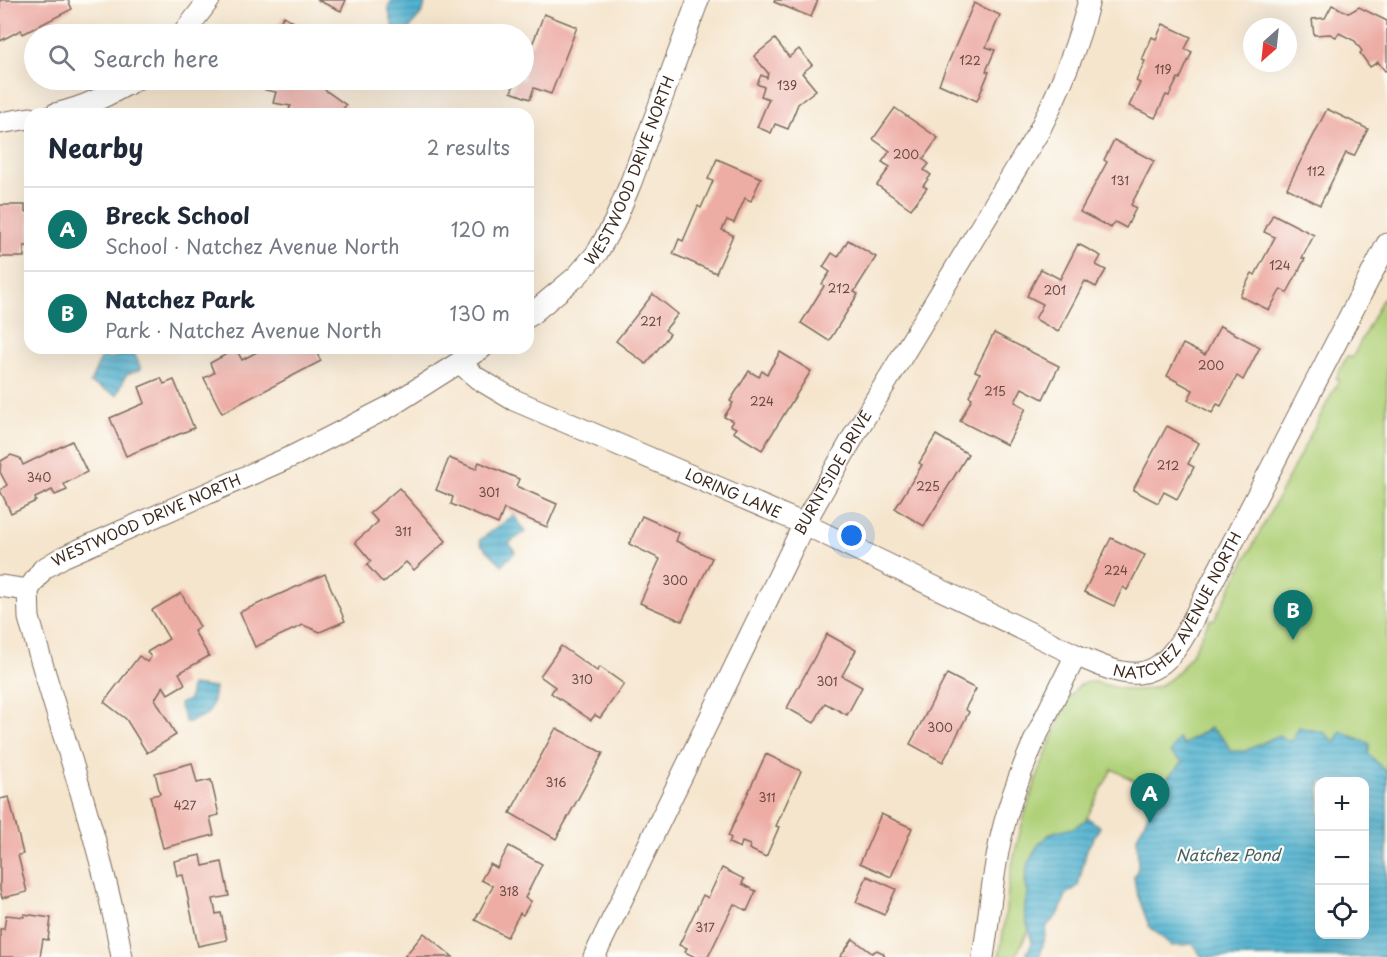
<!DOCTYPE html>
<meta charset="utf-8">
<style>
:root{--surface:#fff;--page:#f2f2f3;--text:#1f2937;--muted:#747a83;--line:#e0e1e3;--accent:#0f766e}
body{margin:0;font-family:"Playpen Sans",sans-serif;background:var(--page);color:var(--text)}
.controls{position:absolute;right:18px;bottom:18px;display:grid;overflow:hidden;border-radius:12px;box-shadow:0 6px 24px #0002}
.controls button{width:54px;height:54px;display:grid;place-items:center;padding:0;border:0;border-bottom:2px solid var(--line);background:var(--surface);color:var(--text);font:30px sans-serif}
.compass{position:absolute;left:1243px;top:18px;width:54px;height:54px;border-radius:50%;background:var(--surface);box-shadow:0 6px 24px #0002;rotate:207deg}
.you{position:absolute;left:852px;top:536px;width:21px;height:21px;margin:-15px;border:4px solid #fff;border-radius:50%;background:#1a73e8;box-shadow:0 0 0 9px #1a73e833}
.badge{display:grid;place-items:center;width:39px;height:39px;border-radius:50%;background:var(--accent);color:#fff;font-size:20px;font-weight:700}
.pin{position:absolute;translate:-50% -50px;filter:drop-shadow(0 2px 3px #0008)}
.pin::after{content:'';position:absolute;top:32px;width:21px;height:18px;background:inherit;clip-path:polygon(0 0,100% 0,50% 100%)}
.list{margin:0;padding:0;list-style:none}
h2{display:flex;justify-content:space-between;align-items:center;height:78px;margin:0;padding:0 24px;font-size:26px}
h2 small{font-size:20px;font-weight:400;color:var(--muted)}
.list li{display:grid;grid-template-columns:39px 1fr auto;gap:18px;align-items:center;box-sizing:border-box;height:84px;padding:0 24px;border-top:2px solid var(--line)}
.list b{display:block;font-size:22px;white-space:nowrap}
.list p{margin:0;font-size:20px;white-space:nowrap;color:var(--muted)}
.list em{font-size:20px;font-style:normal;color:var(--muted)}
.icon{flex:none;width:33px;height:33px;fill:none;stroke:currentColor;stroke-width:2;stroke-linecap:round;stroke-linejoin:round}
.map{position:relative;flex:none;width:1387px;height:957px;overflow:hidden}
.search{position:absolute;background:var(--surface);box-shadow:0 6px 24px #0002;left:24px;top:24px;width:510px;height:66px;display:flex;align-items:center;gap:15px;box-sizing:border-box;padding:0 21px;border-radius:33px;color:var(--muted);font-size:22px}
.panel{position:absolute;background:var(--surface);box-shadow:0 6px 24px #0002;left:24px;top:108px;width:510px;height:246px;border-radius:18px}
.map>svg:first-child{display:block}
.park{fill:#b0d179;stroke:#767e4c;stroke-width:1.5}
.water{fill:url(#water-rules);stroke:#466e77;stroke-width:1.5;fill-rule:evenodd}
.building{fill:#edaca4}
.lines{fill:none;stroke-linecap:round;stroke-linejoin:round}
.street-casing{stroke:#7c6b5b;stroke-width:23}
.street{stroke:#fff;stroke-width:21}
.labels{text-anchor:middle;stroke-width:4.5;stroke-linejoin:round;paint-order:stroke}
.number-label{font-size:12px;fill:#684a40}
.street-label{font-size:15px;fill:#3b2a1e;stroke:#fdfcf7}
.water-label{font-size:16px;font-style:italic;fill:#446065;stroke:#fdfcf7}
</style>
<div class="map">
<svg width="1387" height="957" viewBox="0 0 1387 957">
<defs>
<pattern id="water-rules" width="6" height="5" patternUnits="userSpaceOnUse" patternTransform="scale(1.5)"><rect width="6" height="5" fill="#51b2d0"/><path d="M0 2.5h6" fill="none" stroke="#4491a8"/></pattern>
</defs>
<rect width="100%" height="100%" fill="#fdfcf7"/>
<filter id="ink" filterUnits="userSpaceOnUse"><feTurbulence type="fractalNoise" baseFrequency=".0167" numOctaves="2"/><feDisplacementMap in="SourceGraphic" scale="12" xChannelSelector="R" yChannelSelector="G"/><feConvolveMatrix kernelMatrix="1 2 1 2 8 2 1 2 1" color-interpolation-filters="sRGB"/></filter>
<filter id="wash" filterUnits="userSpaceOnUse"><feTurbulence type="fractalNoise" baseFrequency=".008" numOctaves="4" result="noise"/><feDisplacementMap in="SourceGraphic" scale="24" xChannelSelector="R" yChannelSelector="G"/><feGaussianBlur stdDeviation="1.35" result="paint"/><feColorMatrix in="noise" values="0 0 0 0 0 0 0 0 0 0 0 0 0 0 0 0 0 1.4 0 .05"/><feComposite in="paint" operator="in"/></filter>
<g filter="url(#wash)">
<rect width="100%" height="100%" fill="#f5e5cd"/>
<!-- park -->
<path class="park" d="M1387,290V913L1364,782H1320L1319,877L1112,769L1015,957H999C1005,928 1006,899 1011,871C1021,819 1038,770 1059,722C1064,711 1070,690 1082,684C1092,679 1104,685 1114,687C1171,702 1188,662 1210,619L1214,620L1339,380L1336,378L1347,356L1352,358Z"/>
<!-- water -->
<g class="water">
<path d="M392,0H426L423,11L407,32L402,33L393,28L388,7Z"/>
<path d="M133,350L141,369L126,375L117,395L90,383L102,356L109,359Z"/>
<path d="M514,515L525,532L509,543L515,552L502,565L481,544L480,540Z"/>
<path d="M191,685L215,688C211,716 211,713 186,723L179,704L189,700Z"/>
<path d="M1299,727L1325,733L1334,742L1341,731L1370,744L1368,753L1387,773L1386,955L1385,957H1202L1193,944L1172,946L1149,926L1136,891L1134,877L1138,868L1137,837L1164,781L1183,762L1170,753L1178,738L1183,745L1210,728L1224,739L1231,751H1245L1279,735L1291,742ZM1320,782H1364V934H1320Z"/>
<path d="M1088,818L1100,827L1087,849L1078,886L1066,895L1059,913L1047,926L1040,957H1025L1032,943C1028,921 1020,916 1028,892C1019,874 1035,841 1054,832C1061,829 1070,830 1076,826C1080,824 1084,821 1088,818Z"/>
</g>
<g id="blocks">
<!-- building -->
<g class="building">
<path d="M0,0H68L72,9L23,34L21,30L0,41Z"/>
<path d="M317,0H346L341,11Z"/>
<path d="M775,0H818L811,17L774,2Z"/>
<path d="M974,3L1000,15L986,47L995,50L986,71L989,72L977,101L939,84Z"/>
<path d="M1332,5L1349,13L1359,7L1387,21V70L1385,71L1378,62L1370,67L1360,53L1362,51L1355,41L1339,33L1336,37L1330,34L1314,35L1312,19L1325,18Z"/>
<path d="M544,14L577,27L551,94L534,88L530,99L511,92L516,80H524V42L532,45Z"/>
<path d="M284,16L312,34H271Z"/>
<path d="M1163,24L1191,37L1185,49L1192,52L1180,79L1178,78L1169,96L1166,95L1155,118L1129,106L1140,83L1136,81L1145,61L1142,60L1152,37L1156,39Z"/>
<path d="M775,39L789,57L799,49L812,65L802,73L816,90L798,104L788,129L775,124L771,133L757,127L769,99L761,96L764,87L757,84L761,75L767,78L768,73L754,56Z"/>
<path d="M267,80H311L346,105L339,114H305L302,111L300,114H296L289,109L291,106L273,103L276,92L265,90Z"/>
<path d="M895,108L938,138L923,159L929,164L924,170L931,175L923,186L927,188L911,209L877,185L890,167L882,162L890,151L873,139Z"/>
<path d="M1327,109L1368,129L1354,156L1346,153L1320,205L1287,188Z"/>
<path d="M1114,140L1154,161L1131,205L1136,208L1126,228L1115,222L1111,228L1080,212L1107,162L1104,160Z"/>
<path d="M717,159L761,178L751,201L745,198L734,223L727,220L722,230L733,235L716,273L673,254L679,239L683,241L698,206L701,208L713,181L708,179Z"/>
<path d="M0,205H25V212H30V246H24V257H0Z"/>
<path d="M1273,214L1314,235L1302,258L1305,259L1287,293L1281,289L1269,310L1240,296L1252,273L1255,275L1275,237L1264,232Z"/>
<path d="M848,240L876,257L854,292L858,294L829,341L801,323L824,286L822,284L830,272L823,267L832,253L838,257Z"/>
<path d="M1078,244L1101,256L1096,265L1106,270L1096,287L1085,281L1058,332L1035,319L1043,304L1027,296L1041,269L1060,279Z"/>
<path d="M653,294L678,314L665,330L670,334L646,364L616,341Z"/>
<path d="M1220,326L1260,347L1243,380L1237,376L1221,406L1217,404L1212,413L1188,400L1193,390L1167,376L1183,344L1205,355Z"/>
<path d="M994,333L1059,366L1043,399L1022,388L1015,402L1026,408L1007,445L960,421L972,398L969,396L980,373L975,371Z"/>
<path d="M264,348H314L321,361L222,413L204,378L214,373L210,363L236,349L242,360Z"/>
<path d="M780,352L811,371L762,450L733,432L736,428L730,425L733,421L724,417L733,403L730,401L749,371L759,377L762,371L767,374Z"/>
<path d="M161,378L164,384L174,380L194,428L126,456L110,418L145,403L139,387Z"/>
<path d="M1167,426L1199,443L1188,464L1194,467L1177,499L1164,492L1158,503L1133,490Z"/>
<path d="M936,435L968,454L924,526L895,509L922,465L919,463Z"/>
<path d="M72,441L87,472L64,484L67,490L55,495L52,490L35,498L36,501L11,513L0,490L7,485L0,472L1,461L11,455L20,458L23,465Z"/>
<path d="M449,458L476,469L479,462L519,479L516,486L557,504L547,527L504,509L498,524L451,504L453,497L436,490Z"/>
<path d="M399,488L446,541L414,570L406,562L383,583L367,565L371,561L355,542L378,522L370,513Z"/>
<path d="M642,516L679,533L676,541L712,558L682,621L640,603L660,559L629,544Z"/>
<path d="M1111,538L1145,555L1127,590L1123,587L1114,606L1084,592Z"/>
<path d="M325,574L345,621L320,632L303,625L255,647L240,612Z"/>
<path d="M181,593L200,627L194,631L209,656L179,673L185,684L168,694L163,686L155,699L176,735L147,753L126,719L104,702L139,656L147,662L151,657L147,652L169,639L152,610Z"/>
<path d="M827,634L856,650L842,676L862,687L847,715L825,703L814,723L787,708Z"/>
<path d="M561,646L597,671L600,667L624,684L600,718L595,715L591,720L551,693L555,687L540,676Z"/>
<path d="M947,674L976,689L965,709L969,712L943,762L910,744Z"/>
<path d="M556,728L603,753L556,839L510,813Z"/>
<path d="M766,754L801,771L776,826L779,827L766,857L749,849L750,845L742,842L740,848L729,843L731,838L728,836Z"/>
<path d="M192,763L197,783L211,780L219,815L210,817L214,835L163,848L150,796L160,794L155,773Z"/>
<path d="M9,797L23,854L18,855L27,892L2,898L0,890V799Z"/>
<path d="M881,814L912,828L891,877L860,863Z"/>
<path d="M509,846L542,864L525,898L531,901L523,915L520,913L507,937L475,920L493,886L481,880L490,864L497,868Z"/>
<path d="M201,855L203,866L222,862L229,896L213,899L216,914L221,913L227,940L198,946L183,875L177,876L174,861Z"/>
<path d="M722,868L744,879L742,884L756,891L747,911L734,904L708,957H695L685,952L687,948L679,945L703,895L708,898Z"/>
<path d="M867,876L896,889L884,915L856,902Z"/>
<path d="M24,914L51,918L48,940L43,939L40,957H0V929H4L6,915L24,917Z"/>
<path d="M424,933L453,957H404Z"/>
<path d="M853,939L872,953L877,950L883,953L885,957H840Z"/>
</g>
</g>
</g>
<g filter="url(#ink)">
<use href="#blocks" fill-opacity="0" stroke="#7c6b5b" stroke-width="1.5"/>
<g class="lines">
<!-- street casing -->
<g class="street-casing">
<g id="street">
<path d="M183,34L209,0"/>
<path d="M55,114C85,107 109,95 135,80"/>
<path d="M0,123L30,118"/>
<path id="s1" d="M528,317L577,276L597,253L614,223L631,182L698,0"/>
<path id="s2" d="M460,363L477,378L514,400L804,524L1076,655"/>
<path d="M0,586L28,590"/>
<path id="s3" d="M122,957C101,841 60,731 29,618L28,590L43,569L63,557L295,455L389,407L482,348"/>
<path id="s4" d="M594,957L804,524L856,432L1039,131C1060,89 1078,46 1089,0"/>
<path id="s5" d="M983,957C990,915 992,871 1003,829C1018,768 1048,711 1076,655C1127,678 1155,688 1187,631L1387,244"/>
</g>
</g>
<!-- street -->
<use href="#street" class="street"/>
</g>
</g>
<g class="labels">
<!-- number labels -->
<g class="number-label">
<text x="970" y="65">122</text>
<text x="1163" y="74">119</text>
<text x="787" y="90">139</text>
<text x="906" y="159">200</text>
<text x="1316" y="176">112</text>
<text x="1120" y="185">131</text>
<text x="1280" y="270">124</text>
<text x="839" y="293">212</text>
<text x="1055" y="295">201</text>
<text x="651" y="326">221</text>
<text x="1211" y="370">200</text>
<text x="995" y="396">215</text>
<text x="762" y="406">224</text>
<text x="1168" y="470">212</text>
<text x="39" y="482">340</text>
<text x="928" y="491">225</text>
<text x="489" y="497">301</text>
<text x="403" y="536">311</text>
<text x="1116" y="575">224</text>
<text x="675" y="585">300</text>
<text x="582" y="684">310</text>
<text x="827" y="686">301</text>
<text x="940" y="732">300</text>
<text x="556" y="787">316</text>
<text x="767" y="802">311</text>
<text x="185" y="810">427</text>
<text x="509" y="896">318</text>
<text x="705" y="932">317</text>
</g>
<!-- street labels -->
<g class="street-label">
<text dy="5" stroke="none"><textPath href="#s1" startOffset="183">WESTWOOD DRIVE NORTH</textPath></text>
<text dy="5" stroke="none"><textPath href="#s4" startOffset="540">BURNTSIDE DRIVE</textPath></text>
<text dy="5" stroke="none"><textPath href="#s2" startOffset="304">LORING LANE</textPath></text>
<text dy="5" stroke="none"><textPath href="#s3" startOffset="520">WESTWOOD DRIVE NORTH</textPath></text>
<text dy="5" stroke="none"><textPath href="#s5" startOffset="460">NATCHEZ AVENUE NORTH</textPath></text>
</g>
<!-- water labels -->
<g class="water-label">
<text x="1228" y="861">Natchez Pond</text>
</g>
</g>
</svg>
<div class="controls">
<button>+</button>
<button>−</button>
<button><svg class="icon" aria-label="locate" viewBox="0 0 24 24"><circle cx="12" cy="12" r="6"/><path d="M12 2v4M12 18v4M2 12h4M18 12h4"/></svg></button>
</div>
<svg class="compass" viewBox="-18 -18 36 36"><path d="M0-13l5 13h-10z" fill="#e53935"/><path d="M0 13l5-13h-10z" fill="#747a83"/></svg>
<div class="you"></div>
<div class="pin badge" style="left:1150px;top:823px">A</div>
<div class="pin badge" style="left:1293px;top:640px">B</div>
<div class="search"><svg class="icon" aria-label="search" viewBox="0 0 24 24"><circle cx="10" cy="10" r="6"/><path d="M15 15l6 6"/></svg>Search here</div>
<section class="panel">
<h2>Nearby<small>2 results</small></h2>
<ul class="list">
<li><span class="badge">A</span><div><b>Breck School</b><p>School · Natchez Avenue North</p></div><em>120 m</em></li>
<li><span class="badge">B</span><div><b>Natchez Park</b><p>Park · Natchez Avenue North</p></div><em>130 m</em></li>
</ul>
</section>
</div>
